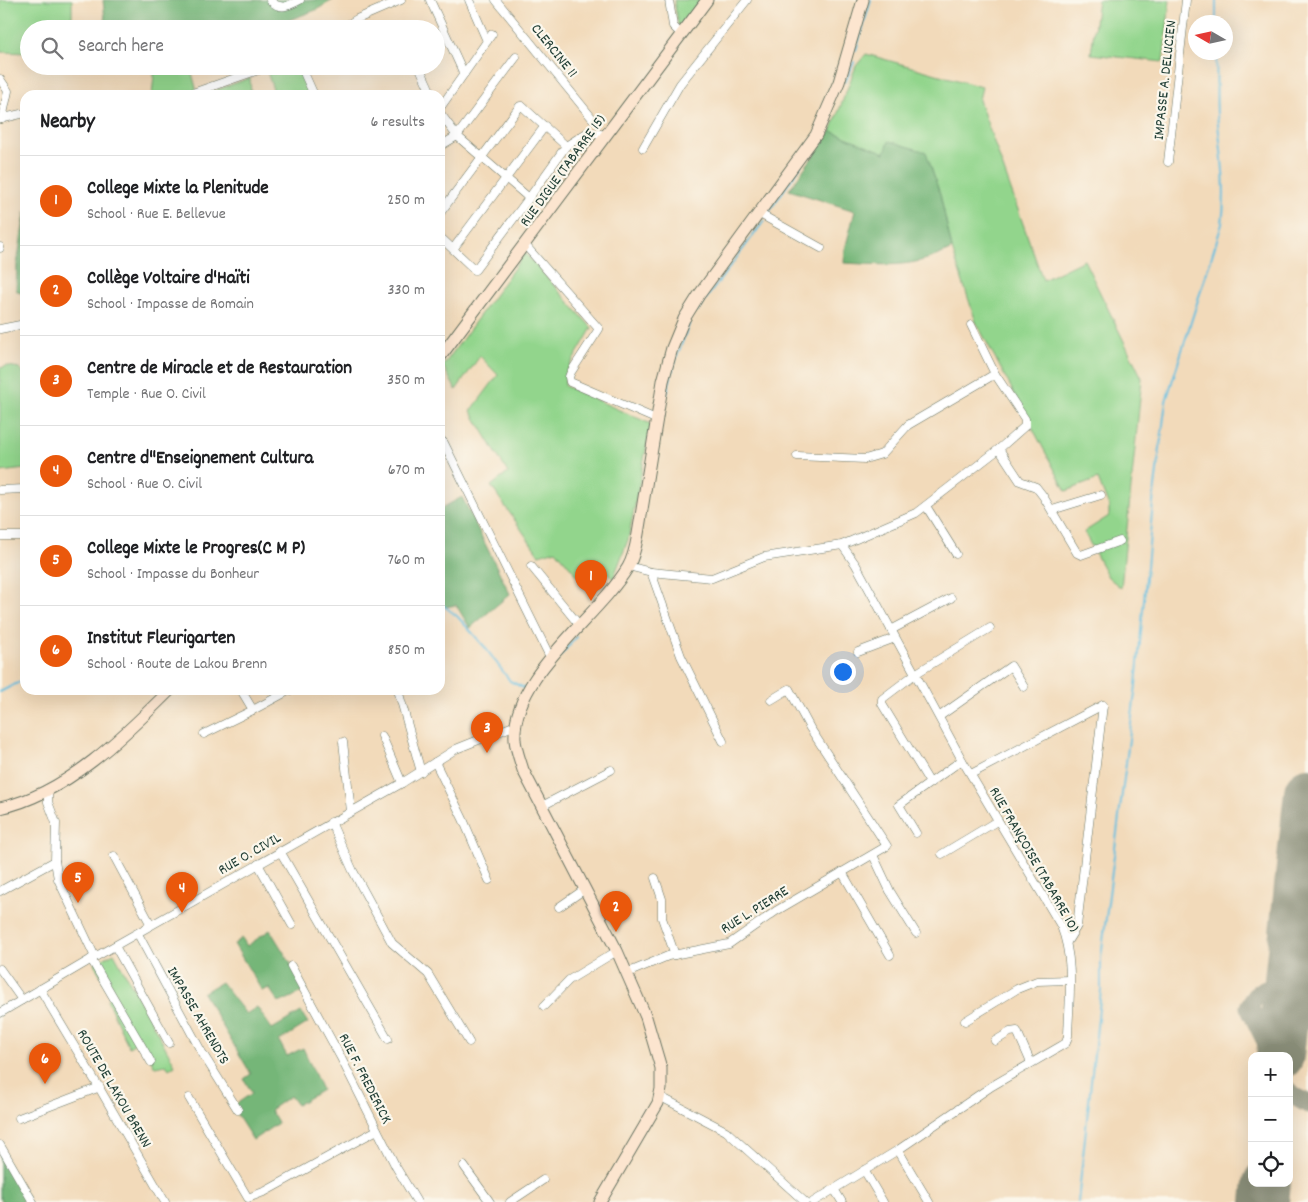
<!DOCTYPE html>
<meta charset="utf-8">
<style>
:root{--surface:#fff;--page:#f6f6f6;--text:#202124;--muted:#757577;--line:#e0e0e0;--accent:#ea580c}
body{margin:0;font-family:Dekko,sans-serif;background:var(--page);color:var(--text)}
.controls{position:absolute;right:15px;bottom:15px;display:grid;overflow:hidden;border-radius:10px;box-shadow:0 5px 20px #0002}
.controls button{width:45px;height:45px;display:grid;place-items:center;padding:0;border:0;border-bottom:1px solid var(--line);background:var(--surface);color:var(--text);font:25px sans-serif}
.compass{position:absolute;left:1188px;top:15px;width:45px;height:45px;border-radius:50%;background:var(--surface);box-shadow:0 5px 20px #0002;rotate:279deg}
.you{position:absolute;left:842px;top:671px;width:18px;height:18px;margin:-12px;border:4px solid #fff;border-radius:50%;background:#1a73e8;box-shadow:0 0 0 8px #1a73e833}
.badge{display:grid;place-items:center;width:32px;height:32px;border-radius:50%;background:var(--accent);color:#fff;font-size:16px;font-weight:700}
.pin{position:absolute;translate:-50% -41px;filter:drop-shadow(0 1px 2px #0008)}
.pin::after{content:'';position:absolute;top:26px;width:18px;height:15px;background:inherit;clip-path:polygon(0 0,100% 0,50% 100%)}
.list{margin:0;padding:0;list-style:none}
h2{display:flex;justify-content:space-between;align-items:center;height:65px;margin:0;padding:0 20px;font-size:21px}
h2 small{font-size:16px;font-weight:400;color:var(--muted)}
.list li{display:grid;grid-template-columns:32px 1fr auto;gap:15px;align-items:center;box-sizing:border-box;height:90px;padding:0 20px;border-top:1px solid var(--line)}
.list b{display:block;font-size:19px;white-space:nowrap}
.list p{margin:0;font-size:16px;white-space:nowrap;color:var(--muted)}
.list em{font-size:16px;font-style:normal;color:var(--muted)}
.icon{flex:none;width:28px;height:28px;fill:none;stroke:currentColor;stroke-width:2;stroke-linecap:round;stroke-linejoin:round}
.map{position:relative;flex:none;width:1308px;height:1202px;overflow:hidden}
.search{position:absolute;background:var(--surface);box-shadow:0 5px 20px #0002;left:20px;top:20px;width:425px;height:55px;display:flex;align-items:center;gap:12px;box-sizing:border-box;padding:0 18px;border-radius:28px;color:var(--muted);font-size:19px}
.panel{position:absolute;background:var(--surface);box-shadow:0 5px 20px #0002;left:20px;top:90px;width:425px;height:605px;border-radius:15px}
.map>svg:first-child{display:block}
.green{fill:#92d58c;stroke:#588960}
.forest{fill:#75b678;stroke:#4a7a56}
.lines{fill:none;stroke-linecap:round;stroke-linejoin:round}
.stream{stroke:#62bfe0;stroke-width:2}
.taxiway{stroke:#888c77;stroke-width:19}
.runway{stroke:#888c77;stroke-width:48}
.street-casing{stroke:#697463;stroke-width:9}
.secondary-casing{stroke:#697463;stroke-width:13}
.street{stroke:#fff;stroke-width:8}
.secondary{stroke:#fce5cf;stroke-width:11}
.labels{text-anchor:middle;stroke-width:4.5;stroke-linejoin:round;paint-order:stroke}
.street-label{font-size:15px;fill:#1f3d34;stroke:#fbf7ec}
</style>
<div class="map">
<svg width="1308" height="1202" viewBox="0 0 1308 1202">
<rect width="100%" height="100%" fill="#fbf7ec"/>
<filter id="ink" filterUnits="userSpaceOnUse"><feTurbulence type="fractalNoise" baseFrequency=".02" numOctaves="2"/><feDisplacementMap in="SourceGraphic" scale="10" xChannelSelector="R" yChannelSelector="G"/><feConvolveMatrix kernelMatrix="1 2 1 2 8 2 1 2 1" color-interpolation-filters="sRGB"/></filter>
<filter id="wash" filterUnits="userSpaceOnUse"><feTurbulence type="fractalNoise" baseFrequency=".0096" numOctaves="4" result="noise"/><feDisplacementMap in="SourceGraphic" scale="20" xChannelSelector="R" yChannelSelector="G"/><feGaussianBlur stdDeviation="1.12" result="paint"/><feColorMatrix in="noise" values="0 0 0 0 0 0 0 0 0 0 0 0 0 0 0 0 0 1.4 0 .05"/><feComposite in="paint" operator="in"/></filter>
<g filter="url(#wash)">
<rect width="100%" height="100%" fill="#f2daba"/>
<!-- green -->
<g class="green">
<path d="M0,0H72V29H29V53L0,52Z"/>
<path d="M674,0H702L682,27L678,25Z"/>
<path d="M1098,0H1170L1163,62L1091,54Z"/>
<path d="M866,54L982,87L979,100L1043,280L1084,260L1142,378L1121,588L1108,577L1084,532L1109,516V507L1098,479L1066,491L976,322L952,249L940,194L885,153L831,131L856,66Z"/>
<path d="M155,66H190L198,95H152Z"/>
<path d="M278,66H298L311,95H275L266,69Z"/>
<path d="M250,78L251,95H202Z"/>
<path d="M525,253L592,328L565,374V386L651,424L628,540L613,579L600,566L584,584L556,550L539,555L491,486L508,473L471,411L498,375L480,356L456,390L443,366Z"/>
<path d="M7,366L20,368L25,375V469L0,472V368Z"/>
<path d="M114,953L175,1065L169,1069L166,1065L155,1067L140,1040L129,1047L107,1000L111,996L94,963Z"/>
</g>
<!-- forest -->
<g class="forest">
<path d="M103,0H333L316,10L281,23L271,29H106Z"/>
<path d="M831,131L885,153L889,141L926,152L940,194L952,249C912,269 886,265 844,263L845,249L855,211L789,190Z"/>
<path d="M25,212V296L16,290L17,265Z"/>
<path d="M462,497L510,594L470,628L456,605L440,608V509Z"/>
<path d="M270,930L307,990L279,1003L269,988L262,991L234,944L242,938L247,946Z"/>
<path d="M221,982L246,1014L257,1007L272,1029L301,1012L308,1023L279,1041L287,1056L303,1048L322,1090L297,1105L290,1096L270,1110L278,1123L253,1140L232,1107L252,1093L244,1079L251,1074L203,993Z"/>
<path d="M0,1152L28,1198L21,1202H2L0,1199Z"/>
</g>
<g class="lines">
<!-- stream -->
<g class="stream">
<path d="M1216,0V22"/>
<path d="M856,50L871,0"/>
<path d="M845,82L854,62"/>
<path d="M768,213L801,165"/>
<path d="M696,312L764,221"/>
<path d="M666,396L674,364L689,324"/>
<path d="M440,603L457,616L484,646L510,681L524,688"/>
<path d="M548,670L576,637"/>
<path d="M0,692L25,679"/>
<path d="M1078,1202L1101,990V957L1136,685L1153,502L1166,401L1222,224C1227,187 1221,152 1217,115C1216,94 1217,73 1216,52"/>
</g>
<!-- taxiway -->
<g class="taxiway">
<path d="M1273,1056L1249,1007C1266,967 1308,997 1299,1025C1296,1033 1287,1039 1281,1046"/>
<path d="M1289,1091L1294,1096L1308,1104"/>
</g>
<!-- runway -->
<g class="runway">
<path d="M1280,1056L1308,792"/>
<path d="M1265,1202L1267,1183"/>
</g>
</g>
</g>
<g filter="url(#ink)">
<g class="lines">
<!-- street casing -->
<g class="street-casing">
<g id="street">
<path d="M270,0C280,11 289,6 300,0"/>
<path d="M430,0L464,74"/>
<path d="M469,0L487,41"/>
<path d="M496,0L592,118"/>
<path d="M669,0L673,26L682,35"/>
<path d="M341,29L357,19L401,0"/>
<path d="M301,66L314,95"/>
<path d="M419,66L432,95"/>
<path d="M0,79L8,91L2,119"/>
<path d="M187,95L270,66"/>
<path d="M440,108L492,34"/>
<path d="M440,113L457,136L529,198"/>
<path d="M0,119L25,113"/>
<path d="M440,146L457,136L516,57"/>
<path d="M643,148L680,84L747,0"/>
<path d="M1168,162L1186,0"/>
<path d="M440,213L520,106H522L566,146"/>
<path d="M760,214L821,248"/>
<path d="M440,237L475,270L529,198L566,146L588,132L606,135"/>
<path d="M525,245L599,329L571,372L569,377L570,382L658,420"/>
<path d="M0,247V248"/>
<path d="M453,249L545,126"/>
<path d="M0,329L25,324"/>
<path d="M440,439L444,443L551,659"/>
<path d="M999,449L1020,481L1036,487L1043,496L1077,553L1081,555L1120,541"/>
<path d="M797,456L865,459L882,454L908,425L995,374"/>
<path d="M0,490L25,489"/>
<path d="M926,506L956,554"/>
<path d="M1052,510L1101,495"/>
<path d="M0,536H25"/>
<path d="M531,566L580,626"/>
<path d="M628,566L651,572L712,578L764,557L842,545L916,513L999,449L1025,426V419L995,374L971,325"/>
<path d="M651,572L681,656L723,741"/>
<path d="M891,630L951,598"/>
<path d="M858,652L895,638"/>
<path d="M241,690L253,710L290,690"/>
<path d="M398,690L421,772"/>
<path d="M940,716L1011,666L1024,687"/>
<path d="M204,734L253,710"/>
<path d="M382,736L402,783"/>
<path d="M343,742L351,811"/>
<path d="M435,762L463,819L489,880"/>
<path d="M971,774L1103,705"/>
<path d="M930,783L882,704V699L915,674L990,628"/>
<path d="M48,789V802L56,823L55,861"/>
<path d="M542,806L611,770"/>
<path d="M331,822L353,871L392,943L428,974L469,1042"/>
<path d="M916,833L899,805L962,760"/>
<path d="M280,851L388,1039"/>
<path d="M942,854L997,821"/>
<path d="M873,855L890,891L916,933"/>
<path d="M114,856L151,925"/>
<path d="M258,864L292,925"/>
<path d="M842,872L890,955"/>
<path d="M655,878L662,899V918L675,955"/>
<path d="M0,891L55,861L58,879L95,957"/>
<path d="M559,907L585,889"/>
<path d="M138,934L201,1051L238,1110"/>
<path d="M1067,942L1077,926L1103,705"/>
<path d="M115,946L169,1043"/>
<path d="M91,959L151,1062"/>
<path d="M291,966L340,1056L396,1167L417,1202"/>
<path d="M0,969L22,1000"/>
<path d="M627,973L668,956L729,944L776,911L887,846L810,728L789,689L771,700"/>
<path d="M40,989L97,1084L165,1202"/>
<path d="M544,1006L569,980L617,951"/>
<path d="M0,1013L95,957L402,783L456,749L516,725"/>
<path d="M965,1021L1017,989L1037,981L1069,980"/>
<path d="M995,1041L1010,1032L1017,1031L1031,1063"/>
<path d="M659,1096L726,1131L805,1202"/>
<path d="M189,1098L248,1198L266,1191L377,1130"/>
<path d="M19,1118L100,1087"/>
<path d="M0,1145L33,1202"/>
<path d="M898,1150L929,1202"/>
<path d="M464,1166L490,1202"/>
<path d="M864,1170L883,1202"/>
<path d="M834,1189L842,1202"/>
<path d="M510,1202L543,1180"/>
<path d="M813,1202L898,1150L992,1086L1061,1046L1066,1043L1068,1036C1069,1000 1075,961 1061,926L962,760L856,565L842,545"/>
</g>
</g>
<!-- secondary casing -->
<g class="secondary-casing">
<g id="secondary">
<path d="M440,357L707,0"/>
<path d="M0,808C66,794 124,736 170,690"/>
<path d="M600,1202L658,1103L661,1089V1068L646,1017L617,951L523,770C520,760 516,750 515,740C511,675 597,619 628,567C634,557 636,545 638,534L663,381L672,348L684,319L699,295L816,135L839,82L863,0"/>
</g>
</g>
<!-- street -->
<use href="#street" class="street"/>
<!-- secondary -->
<use href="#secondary" class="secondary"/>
</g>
</g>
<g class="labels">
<!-- street labels -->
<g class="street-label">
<text transform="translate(555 50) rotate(51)" y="5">CLERCINE 11</text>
<text transform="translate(1164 80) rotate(-84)" y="5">IMPASSE A. DELUCIEN</text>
<text transform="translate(562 170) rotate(-54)" y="5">RUE DIGUE (TABARRE 15)</text>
<text transform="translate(249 853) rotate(-30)" y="5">RUE O. CIVIL</text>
<text transform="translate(1035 859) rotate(60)" y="5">RUE FRANÇOISE (TABARRE 10)</text>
<text transform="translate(754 909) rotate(-32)" y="5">RUE L. PIERRE</text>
<text transform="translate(199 1015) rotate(60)" y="5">IMPASSE AHRENDTS</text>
<text transform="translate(366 1078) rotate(63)" y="5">RUE F. FREDERICK</text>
<text transform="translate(115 1088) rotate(60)" y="5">ROUTE DE LAKOU BRENN</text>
</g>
</g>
</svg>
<div class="controls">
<button>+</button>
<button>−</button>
<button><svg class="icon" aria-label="locate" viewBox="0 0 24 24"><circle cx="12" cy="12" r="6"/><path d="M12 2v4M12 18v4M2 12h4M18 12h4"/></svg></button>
</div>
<svg class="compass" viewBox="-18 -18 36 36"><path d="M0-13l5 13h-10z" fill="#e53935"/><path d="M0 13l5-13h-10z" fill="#757577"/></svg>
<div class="you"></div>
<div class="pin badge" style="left:591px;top:601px">1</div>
<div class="pin badge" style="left:616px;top:932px">2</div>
<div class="pin badge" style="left:487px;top:753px">3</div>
<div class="pin badge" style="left:182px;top:913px">4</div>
<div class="pin badge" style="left:78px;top:903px">5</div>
<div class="pin badge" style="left:45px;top:1084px">6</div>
<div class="search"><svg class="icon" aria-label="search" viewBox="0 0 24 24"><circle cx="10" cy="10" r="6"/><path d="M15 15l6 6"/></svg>Search here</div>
<section class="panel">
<h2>Nearby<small>6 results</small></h2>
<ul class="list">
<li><span class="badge">1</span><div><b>College Mixte la Plenitude</b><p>School · Rue E. Bellevue</p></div><em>250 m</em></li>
<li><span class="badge">2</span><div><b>Collège Voltaire d'Haïti</b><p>School · Impasse de Romain</p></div><em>330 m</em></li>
<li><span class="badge">3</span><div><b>Centre de Miracle et de Restauration</b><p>Temple · Rue O. Civil</p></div><em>350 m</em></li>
<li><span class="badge">4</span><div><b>Centre d&quot;Enseignement Cultura</b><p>School · Rue O. Civil</p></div><em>670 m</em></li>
<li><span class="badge">5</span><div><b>College Mixte le Progres(C M P)</b><p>School · Impasse du Bonheur</p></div><em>760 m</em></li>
<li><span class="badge">6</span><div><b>Institut Fleurigarten</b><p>School · Route de Lakou Brenn</p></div><em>850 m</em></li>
</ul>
</section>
</div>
